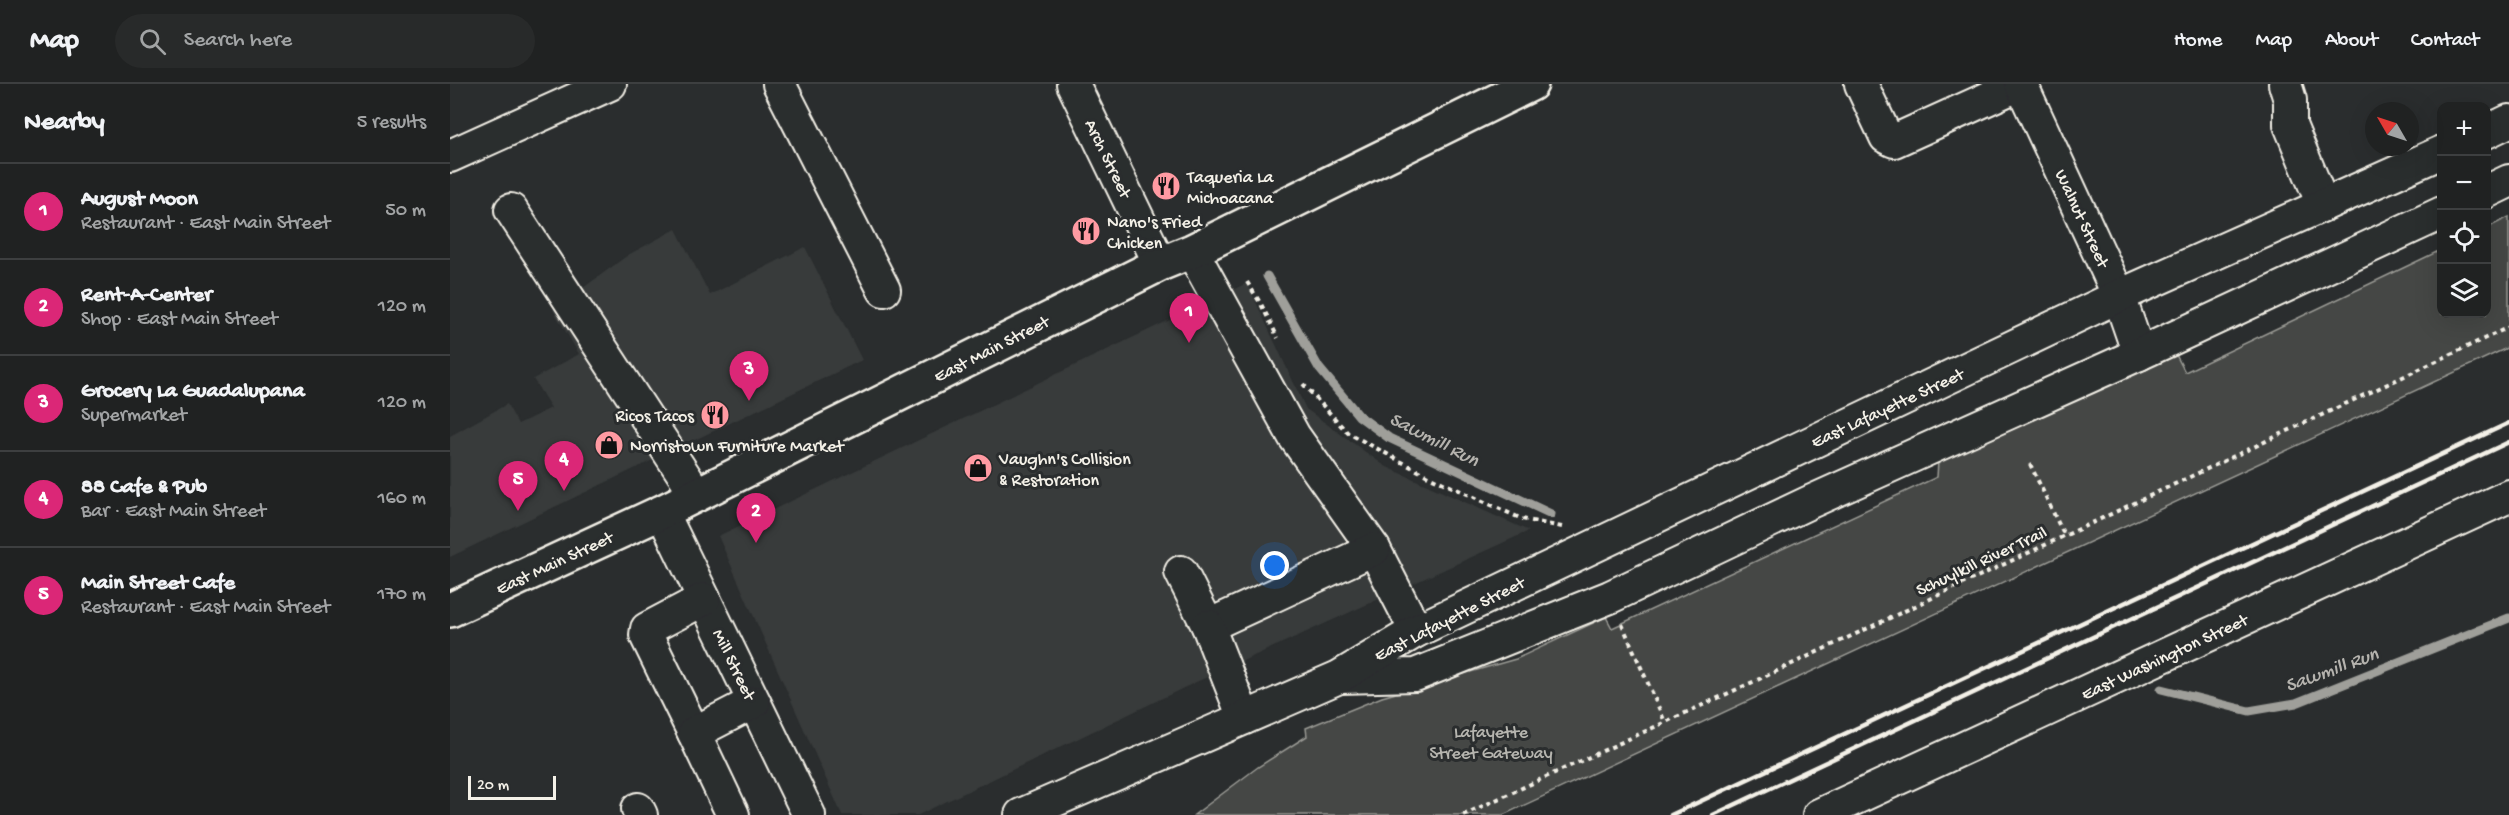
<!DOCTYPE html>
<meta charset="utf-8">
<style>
:root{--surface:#202222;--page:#282a2a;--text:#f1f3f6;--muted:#a2a4a5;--line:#3d3f40;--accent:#db2777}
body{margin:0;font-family:"Gochi Hand",sans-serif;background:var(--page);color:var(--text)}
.controls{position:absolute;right:18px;top:18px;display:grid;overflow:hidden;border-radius:12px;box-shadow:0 6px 24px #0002}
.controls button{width:54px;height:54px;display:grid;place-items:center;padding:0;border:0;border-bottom:2px solid var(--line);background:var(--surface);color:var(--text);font:30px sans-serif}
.compass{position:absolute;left:1915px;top:18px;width:54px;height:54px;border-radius:50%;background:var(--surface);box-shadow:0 6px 24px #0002;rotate:309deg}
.scale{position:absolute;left:18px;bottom:15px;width:88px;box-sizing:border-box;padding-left:6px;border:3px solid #f4f1e8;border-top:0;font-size:16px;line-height:21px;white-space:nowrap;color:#f4f1e8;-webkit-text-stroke:4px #2a2d2e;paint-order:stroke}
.you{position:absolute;left:825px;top:482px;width:21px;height:21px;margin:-15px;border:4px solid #fff;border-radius:50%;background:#1a73e8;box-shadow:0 0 0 9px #1a73e833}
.badge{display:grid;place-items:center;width:39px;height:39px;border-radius:50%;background:var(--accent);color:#fff;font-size:20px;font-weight:700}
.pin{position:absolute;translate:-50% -50px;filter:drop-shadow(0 2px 3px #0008)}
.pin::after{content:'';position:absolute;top:32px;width:21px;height:18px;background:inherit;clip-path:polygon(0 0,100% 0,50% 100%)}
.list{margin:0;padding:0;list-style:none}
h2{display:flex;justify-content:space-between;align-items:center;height:78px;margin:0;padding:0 24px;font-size:26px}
h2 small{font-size:20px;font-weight:400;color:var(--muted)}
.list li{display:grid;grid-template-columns:39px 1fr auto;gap:18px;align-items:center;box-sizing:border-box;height:96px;padding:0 24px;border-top:2px solid var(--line)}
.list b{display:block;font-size:22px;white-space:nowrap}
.list p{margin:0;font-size:20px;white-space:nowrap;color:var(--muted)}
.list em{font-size:20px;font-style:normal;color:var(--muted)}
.icon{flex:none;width:33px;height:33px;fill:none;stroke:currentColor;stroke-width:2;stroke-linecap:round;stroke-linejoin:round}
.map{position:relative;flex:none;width:2059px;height:731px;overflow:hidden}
header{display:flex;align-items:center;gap:36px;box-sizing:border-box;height:84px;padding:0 30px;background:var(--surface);border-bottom:2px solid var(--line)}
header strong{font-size:28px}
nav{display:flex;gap:33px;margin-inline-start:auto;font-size:21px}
.search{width:420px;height:54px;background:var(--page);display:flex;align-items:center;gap:15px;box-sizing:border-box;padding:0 21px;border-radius:33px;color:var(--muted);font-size:22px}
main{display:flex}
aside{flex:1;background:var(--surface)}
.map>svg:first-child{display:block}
.built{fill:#373a3a}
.green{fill:#444645;stroke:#9c9c96;stroke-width:1.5}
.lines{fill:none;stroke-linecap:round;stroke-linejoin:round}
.stream{stroke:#9f9f9a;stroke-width:9}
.minor-casing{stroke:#f4f1e8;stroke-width:36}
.major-casing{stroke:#f4f1e8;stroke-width:38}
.path{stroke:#f4f1e8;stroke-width:4;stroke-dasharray:4.5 4.5;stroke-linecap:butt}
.minor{stroke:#2a2d2e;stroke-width:32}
.major{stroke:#2a2d2e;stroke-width:33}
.rail{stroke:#f4f1e8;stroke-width:4.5}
.labels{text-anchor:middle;stroke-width:6;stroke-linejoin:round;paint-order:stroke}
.street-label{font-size:18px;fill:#f4f1e8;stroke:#2a2d2e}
.poi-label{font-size:18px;fill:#f4f1e8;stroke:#2a2d2e;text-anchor:start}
.park-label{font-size:18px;fill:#b6b5af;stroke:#2a2d2e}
.water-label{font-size:20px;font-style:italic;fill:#b5b3ae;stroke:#2a2d2e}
</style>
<header>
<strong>Map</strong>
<div class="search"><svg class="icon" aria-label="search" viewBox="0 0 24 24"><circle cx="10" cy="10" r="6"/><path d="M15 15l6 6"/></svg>Search here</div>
<nav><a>Home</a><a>Map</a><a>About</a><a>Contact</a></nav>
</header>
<main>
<aside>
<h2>Nearby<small>5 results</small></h2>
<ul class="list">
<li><span class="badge">1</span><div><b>August Moon</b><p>Restaurant · East Main Street</p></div><em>50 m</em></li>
<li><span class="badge">2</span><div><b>Rent-A-Center</b><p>Shop · East Main Street</p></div><em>120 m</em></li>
<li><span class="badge">3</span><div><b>Grocery La Guadalupana</b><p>Supermarket</p></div><em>120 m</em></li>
<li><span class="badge">4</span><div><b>88 Cafe &amp; Pub</b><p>Bar · East Main Street</p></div><em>160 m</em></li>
<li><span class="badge">5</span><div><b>Main Street Cafe</b><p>Restaurant · East Main Street</p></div><em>170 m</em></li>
</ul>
</aside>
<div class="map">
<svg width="2059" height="731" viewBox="0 0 2059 731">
<rect width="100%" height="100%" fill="#2a2d2e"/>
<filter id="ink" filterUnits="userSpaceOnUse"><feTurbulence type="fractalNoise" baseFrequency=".0167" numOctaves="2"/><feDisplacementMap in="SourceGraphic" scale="12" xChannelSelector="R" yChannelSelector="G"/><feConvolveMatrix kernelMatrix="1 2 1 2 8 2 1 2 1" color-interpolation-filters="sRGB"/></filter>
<g filter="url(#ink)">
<!-- built -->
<g class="built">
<path d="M226,145L260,211L355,163L412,276L0,473V352L57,320L68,340L101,324L83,295L129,270L103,226L178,171Z"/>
<path d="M797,199L856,325L935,382L1079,447L744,599L468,731H392L268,452Z"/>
</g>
<!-- green -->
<path class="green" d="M2059,133V263L1053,731H744L808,683L857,652L856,644L932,613L1066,575L1156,533L1162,544L1487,393L1488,378L1724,267L1735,288L1991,166L1992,230H2036L2037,144Z"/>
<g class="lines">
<!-- stream -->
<g class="stream">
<path d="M817,192L869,284L909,332L939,354L1101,430"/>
<path d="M1711,605L1799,627L1846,619L2059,534"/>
</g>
<!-- minor casing -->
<g class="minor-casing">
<g id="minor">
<path d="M329,0L434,206"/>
<path d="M623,0L710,180"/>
<path d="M1411,0L1436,53L1444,57L1570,0"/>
<path d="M1571,0L1669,212L1689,270"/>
<path d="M1835,0L1840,16V41L1873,121"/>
<path d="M2036,48L2059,37"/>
<path d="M0,72L160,0"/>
<path d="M2036,108L2059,97"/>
<path d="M61,126L247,411"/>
<path d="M742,167L844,352L924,465L966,547"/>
<path d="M212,428L359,731"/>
<path d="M731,488L758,542L924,465"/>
<path d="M758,542L794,634"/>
<path d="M890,593L965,591L1160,513L1360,418L1689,270L1992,129"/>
<path d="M244,649L196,551L197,545L254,515"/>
<path d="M188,725L191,731"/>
<path d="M283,731L244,649L304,618"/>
<path d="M571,731L889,593L966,547L1669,212L1992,68"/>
<path d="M1369,731L2059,412"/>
</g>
</g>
<!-- major casing -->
<g class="major-casing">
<path id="major" d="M0,526L212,428L710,180L742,167L1081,0"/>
</g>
<!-- path -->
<g class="path">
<path d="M797,198L811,220L828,254"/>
<path d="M853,300L898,349L978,392L1072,435L1112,443"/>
<path d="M1580,380L1614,451"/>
<path d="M1172,540L1215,638"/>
<path d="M1013,731L1329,586L2059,243"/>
</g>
<!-- minor -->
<use href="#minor" class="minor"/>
<!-- major -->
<use href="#major" class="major"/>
<!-- rail -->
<g class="rail">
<path d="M1221,731L2059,339"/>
<path d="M1263,731L2059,358"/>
</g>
</g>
</g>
<!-- icons -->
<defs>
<g id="restaurant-disc" transform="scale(1.5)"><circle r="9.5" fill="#ff9aa2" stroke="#2a2d2e"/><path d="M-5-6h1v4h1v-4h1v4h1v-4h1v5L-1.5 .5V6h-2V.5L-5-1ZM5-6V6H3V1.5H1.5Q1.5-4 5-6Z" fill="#111"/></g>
<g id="shop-disc" transform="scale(1.5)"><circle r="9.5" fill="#ff9aa2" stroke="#2a2d2e"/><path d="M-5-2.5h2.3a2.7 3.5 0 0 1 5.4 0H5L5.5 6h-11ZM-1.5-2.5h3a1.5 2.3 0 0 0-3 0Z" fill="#111"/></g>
</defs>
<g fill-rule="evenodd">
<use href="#restaurant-disc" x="716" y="102"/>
<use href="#restaurant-disc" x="636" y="147"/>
<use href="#restaurant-disc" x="265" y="331"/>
<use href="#shop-disc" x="159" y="361"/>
<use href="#shop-disc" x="528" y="384"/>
</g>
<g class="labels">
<!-- street labels -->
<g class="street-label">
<text transform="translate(659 74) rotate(64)" y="6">Arch Street</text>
<text transform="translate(1633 134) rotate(65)" y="6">Walnut Street</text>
<text transform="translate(541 264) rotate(-27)" y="6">East Main Street</text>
<text transform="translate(1437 323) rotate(-25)" y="6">East Lafayette Street</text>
<text transform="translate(1531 476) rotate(-25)" y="6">Schuylkill River Trail</text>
<text transform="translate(104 478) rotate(-25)" y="6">East Main Street</text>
<text transform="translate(999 534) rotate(-27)" y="6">East Lafayette Street</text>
<text transform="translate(1714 572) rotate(-25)" y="6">East Washington Street</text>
<text transform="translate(285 580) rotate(64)" y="6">Mill Street</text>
</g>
<!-- poi labels -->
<g class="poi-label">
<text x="737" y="98">Taqueria La<tspan x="737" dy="21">Michoacana</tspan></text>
<text x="657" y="143">Nano's Fried<tspan x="657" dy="21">Chicken</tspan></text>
<text x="244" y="337" text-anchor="end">Ricos Tacos</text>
<text x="180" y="367">Norristown Furniture Market</text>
<text x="549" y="380">Vaughn's Collision<tspan x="549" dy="21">&amp; Restoration</tspan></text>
</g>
<!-- park labels -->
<g class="park-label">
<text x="1041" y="653">Lafayette<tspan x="1041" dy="21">Street Gateway</tspan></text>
</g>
<!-- water labels -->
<g class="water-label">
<text transform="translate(985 354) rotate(27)" y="7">Sawmill Run</text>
<text transform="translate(1881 584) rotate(-20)" y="7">Sawmill Run</text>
</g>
</g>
</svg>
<div class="controls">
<button>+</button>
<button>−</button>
<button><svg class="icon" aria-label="locate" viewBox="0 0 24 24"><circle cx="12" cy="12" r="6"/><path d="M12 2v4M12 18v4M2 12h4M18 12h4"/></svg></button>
<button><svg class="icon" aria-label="layers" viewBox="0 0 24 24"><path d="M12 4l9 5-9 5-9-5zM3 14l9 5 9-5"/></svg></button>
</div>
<svg class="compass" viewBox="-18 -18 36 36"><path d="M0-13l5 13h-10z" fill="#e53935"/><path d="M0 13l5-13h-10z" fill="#a2a4a5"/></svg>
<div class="scale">20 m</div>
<div class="you"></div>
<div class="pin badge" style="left:739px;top:259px">1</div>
<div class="pin badge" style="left:306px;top:459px">2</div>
<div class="pin badge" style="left:299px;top:317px">3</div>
<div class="pin badge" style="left:114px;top:407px">4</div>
<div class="pin badge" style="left:68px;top:427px">5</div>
</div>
</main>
